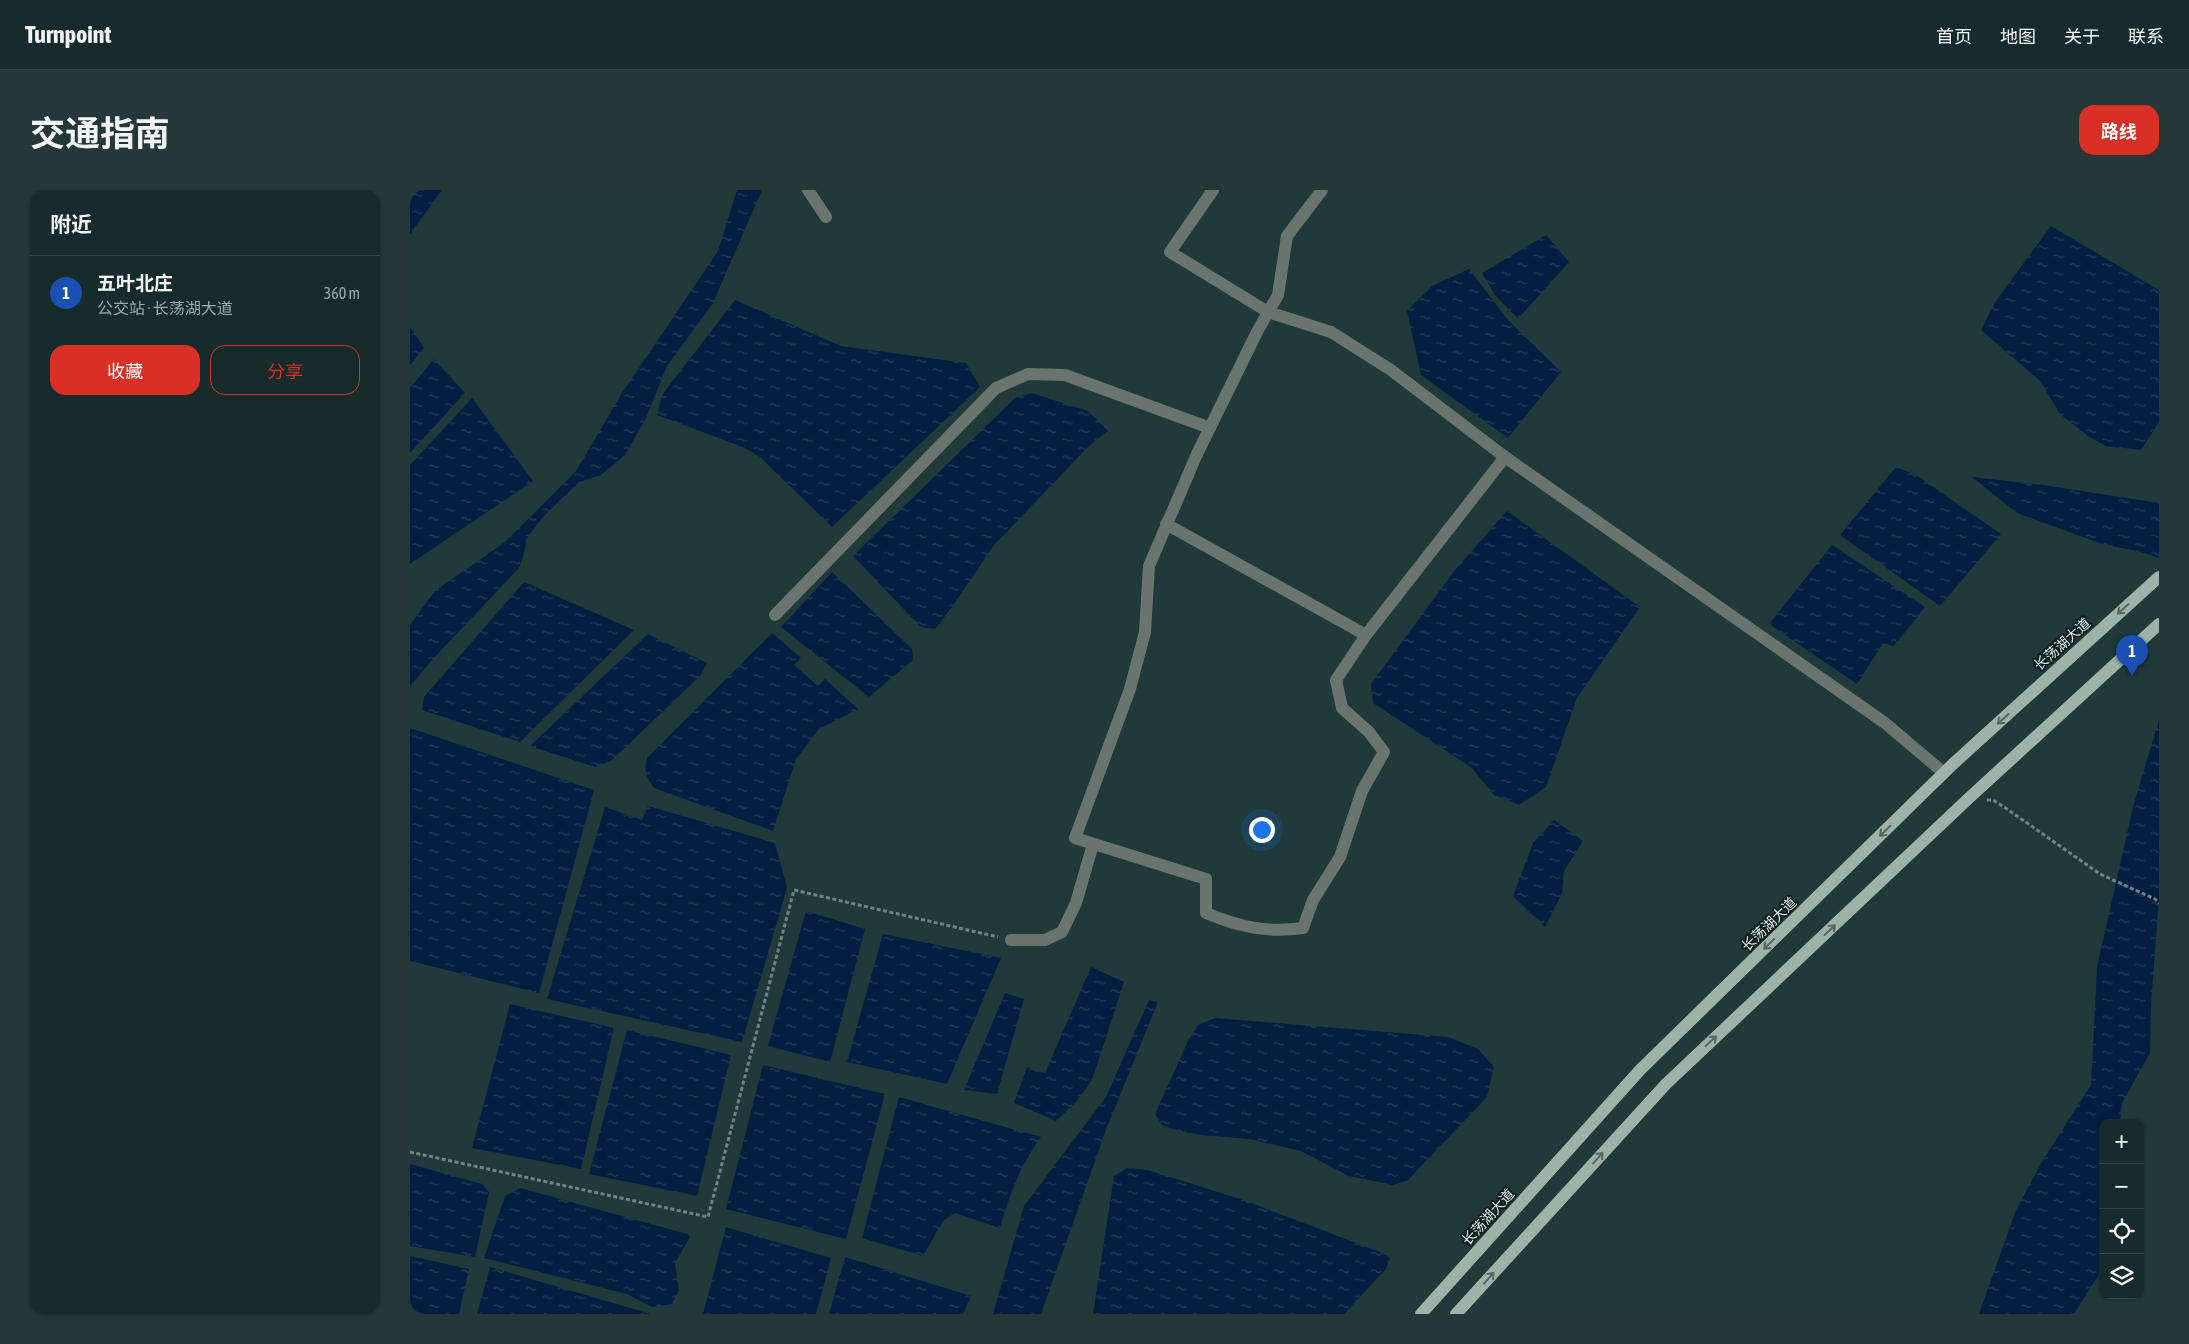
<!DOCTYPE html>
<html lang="zh">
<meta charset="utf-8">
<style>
:root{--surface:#182b2b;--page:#253737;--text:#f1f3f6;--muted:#9fa7a9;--line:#364747;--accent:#d93025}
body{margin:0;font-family:"Asap Condensed","Noto Sans SC",sans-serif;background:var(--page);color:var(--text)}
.controls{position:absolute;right:15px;bottom:15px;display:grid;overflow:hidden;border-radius:10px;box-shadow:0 1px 4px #0004}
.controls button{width:45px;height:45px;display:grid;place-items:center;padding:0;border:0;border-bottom:1px solid var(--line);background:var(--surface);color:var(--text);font:25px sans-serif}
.you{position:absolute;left:851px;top:639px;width:18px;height:18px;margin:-12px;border:4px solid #fff;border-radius:50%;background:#1a73e8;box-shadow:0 0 0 8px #1a73e833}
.badge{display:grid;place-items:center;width:32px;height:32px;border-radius:50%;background:var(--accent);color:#fff;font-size:16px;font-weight:700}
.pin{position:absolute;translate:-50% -41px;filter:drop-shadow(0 1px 2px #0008)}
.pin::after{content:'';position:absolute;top:26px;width:18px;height:15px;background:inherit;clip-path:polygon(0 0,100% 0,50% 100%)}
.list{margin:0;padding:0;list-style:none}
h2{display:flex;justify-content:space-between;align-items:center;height:65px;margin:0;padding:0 20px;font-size:21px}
h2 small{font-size:16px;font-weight:400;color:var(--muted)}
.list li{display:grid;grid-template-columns:32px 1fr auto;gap:15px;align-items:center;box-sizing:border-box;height:75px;padding:0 20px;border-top:1px solid var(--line)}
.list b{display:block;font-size:19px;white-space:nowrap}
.list p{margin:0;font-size:16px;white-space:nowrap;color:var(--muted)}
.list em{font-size:16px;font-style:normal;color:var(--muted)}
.actions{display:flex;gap:10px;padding:15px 20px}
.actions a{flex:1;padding:11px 0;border:1px solid var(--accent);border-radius:15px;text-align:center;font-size:18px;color:var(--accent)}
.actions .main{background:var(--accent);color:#fff}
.icon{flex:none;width:28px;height:28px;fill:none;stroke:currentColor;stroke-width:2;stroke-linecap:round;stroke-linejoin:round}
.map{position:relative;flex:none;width:1749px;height:1124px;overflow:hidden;border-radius:15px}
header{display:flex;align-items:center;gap:30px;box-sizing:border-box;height:70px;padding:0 25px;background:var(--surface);border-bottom:1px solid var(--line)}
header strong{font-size:24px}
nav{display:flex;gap:28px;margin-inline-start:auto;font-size:18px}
.intro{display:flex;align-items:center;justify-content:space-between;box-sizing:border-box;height:120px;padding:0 30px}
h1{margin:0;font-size:35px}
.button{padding:12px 22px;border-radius:15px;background:var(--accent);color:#fff;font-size:18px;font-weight:700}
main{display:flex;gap:30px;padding:0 30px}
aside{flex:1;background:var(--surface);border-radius:15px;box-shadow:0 1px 4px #0004}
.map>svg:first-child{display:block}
.water{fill:url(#water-ripples)}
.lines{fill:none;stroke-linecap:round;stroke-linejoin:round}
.path{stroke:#6f8484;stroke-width:3;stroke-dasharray:4 2.5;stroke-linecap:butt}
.minor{stroke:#6a746f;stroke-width:12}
.major{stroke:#9eb2a8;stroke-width:12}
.oneway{stroke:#586863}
.labels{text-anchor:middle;stroke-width:4;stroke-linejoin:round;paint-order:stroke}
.street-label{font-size:14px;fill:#deeded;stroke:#131e1e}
</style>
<header>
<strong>Turnpoint</strong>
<nav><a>首页</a><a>地图</a><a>关于</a><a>联系</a></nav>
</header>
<div class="intro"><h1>交通指南</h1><a class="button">路线</a></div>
<main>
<aside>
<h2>附近<small></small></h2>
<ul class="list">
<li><span class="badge" style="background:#1a4fb4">1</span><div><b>五叶北庄</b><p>公交站 · 长荡湖大道</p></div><em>360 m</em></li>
</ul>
<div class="actions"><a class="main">收藏</a><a>分享</a></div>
</aside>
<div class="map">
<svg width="1749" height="1124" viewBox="0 0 1749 1124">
<defs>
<pattern id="water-ripples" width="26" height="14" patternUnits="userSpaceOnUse" patternTransform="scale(1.25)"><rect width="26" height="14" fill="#021f42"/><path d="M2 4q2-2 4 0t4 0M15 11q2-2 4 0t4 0" fill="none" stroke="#26405e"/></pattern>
</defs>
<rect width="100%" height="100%" fill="#203939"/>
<!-- water -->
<g class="water">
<path d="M0,0H32L0,44Z"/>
<path d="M327,0H352L303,113L257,176L236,228L215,265L191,285L169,292L133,327L116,349L115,361L109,378L22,470L0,496V435L25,401L95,352L166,281L212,203L308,61Z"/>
<path d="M1641,36L1749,100V232L1731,260L1696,256L1678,246L1650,224L1630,191L1571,140L1585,112Z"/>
<path d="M1136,45L1159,72L1108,129L1085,105L1072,83Z"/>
<path d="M1059,79L1098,130L1151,182L1098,248L1011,185L997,121L1022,96Z"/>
<path d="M325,110L431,156L556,173L570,197L422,337L350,267L335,258L247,225L252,205Z"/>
<path d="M0,137L14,158L0,175Z"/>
<path d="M24,169L55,203L0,263V198Z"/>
<path d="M622,203L678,221L698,241L679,256L584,355L542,417L525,439L511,437L443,366L605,208Z"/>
<path d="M62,208L123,291L0,374V275Z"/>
<path d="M1486,277L1506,285L1591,344L1530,416L1430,345Z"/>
<path d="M1562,287L1633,295L1749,313V368L1728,361L1695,355L1607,323Z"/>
<path d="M1097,321L1230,417L1167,508L1136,597L1109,615L1084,605L1062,578L963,513L961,494L1045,380Z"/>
<path d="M1422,355L1515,417L1484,456L1473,453L1447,494L1359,434Z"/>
<path d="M422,382L502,459L503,470L459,507L371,437Z"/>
<path d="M114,392L224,440L110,552L12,520L14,507Z"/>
<path d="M362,443L391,468L384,475L408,496L415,489L448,519L409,539L386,569L363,641L244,598C236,587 234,581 237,568Z"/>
<path d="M238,444L297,473L290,486L201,571L185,577L120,556Z"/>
<path d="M1749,530V708L1741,814L1740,863L1712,913L1710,933H1693V1078L1664,1124H1569L1606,1020L1633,970L1681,895L1687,777L1723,617Z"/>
<path d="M0,538L184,600L129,803L0,771Z"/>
<path d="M238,616L365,653L377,698L332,852L137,809L195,617L232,630Z"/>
<path d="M1144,630L1173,651L1154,681L1152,703L1135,737L1103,706L1123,653Z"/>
<path d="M396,721L455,739L420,872L358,856Z"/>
<path d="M473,744L591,768L537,894L437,872Z"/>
<path d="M681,777L714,792L682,890L666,912L646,931L604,913L617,877L635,883Z"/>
<path d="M595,803L614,809L587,904L554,900Z"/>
<path d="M739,810L748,812L697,937L631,1124H583L614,1016L696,907Z"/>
<path d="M100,814L204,838L171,979L62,958Z"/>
<path d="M805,828L1038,847L1068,859L1084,877L1077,907L998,990L983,995L939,986L891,961L839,949L791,945L768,941L752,935L745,924L778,851L788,835Z"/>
<path d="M217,840L321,865L287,1006L179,984Z"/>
<path d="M353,875L475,904L436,1049L316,1019Z"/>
<path d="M489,907L631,947C609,978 601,1001 590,1038L545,1023L533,1031L513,1066L452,1048Z"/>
<path d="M0,974L72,994L79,1002L65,1067L0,1056Z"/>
<path d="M717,978L738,980L833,1010L970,1062L980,1068L976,1079L934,1124H683L704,986Z"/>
<path d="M110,998L281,1045L265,1073L269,1100L262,1114L242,1117L217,1104L74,1068L95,1006Z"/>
<path d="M316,1037L421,1068L406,1124H293Z"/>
<path d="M0,1066L59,1079L49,1124H0Z"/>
<path d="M435,1067L561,1106L553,1124H419Z"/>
<path d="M80,1077L241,1124H67Z"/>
</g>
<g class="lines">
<!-- path -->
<g class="path">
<path d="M1577,610H1583L1597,619L1690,684L1745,709L1749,713"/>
<path d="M0,962L298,1027L384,700L588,747"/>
</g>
<!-- minor -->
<g class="minor">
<path d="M398,0L416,27"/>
<path d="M803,0L760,62L858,122L921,142L981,180L1095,267L1475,533L1534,583"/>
<path d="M756,334L956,445L926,490L932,518L959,542L974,562L952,601L930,667L903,710L893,738C858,743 829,737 796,723V689L665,648L720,499L735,442L739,376L787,264L848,140L868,105L877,46L912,0"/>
<path d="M365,425L586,198L618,184L655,185L800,238"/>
<path d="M956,445L1095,267"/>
<path d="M601,750H635L652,742L666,713L683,654"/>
</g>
<!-- major -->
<g class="major">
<path d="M1011,1124L1230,880L1543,574L1749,387"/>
<path d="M1046,1124L1256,894L1559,608L1749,434"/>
</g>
</g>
<!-- one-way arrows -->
<defs><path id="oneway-shaft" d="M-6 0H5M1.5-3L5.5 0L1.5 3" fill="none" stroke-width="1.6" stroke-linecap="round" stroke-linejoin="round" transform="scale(1.25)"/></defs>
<g class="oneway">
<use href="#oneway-shaft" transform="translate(1713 419) rotate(138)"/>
<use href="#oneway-shaft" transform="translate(1593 529) rotate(138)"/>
<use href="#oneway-shaft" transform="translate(1475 641) rotate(136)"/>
<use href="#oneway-shaft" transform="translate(1420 740) rotate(-43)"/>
<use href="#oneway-shaft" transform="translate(1359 754) rotate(136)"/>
<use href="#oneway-shaft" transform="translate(1301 851) rotate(-43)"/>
<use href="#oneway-shaft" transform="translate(1188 968) rotate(-48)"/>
<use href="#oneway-shaft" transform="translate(1079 1088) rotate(-48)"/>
</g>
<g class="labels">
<!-- street labels -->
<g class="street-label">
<text transform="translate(1652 454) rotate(-42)" y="5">长荡湖大道</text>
<text transform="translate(1359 734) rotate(-44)" y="5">长荡湖大道</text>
<text transform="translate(1078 1027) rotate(-48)" y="5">长荡湖大道</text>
</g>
</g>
</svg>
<div class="controls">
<button>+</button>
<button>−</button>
<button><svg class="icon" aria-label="locate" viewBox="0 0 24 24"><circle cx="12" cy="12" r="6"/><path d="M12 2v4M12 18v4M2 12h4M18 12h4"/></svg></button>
<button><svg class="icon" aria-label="layers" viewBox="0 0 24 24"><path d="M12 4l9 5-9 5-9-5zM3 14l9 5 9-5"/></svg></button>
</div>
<div class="you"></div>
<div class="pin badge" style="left:1722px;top:486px;background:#1a4fb4">1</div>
</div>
</main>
